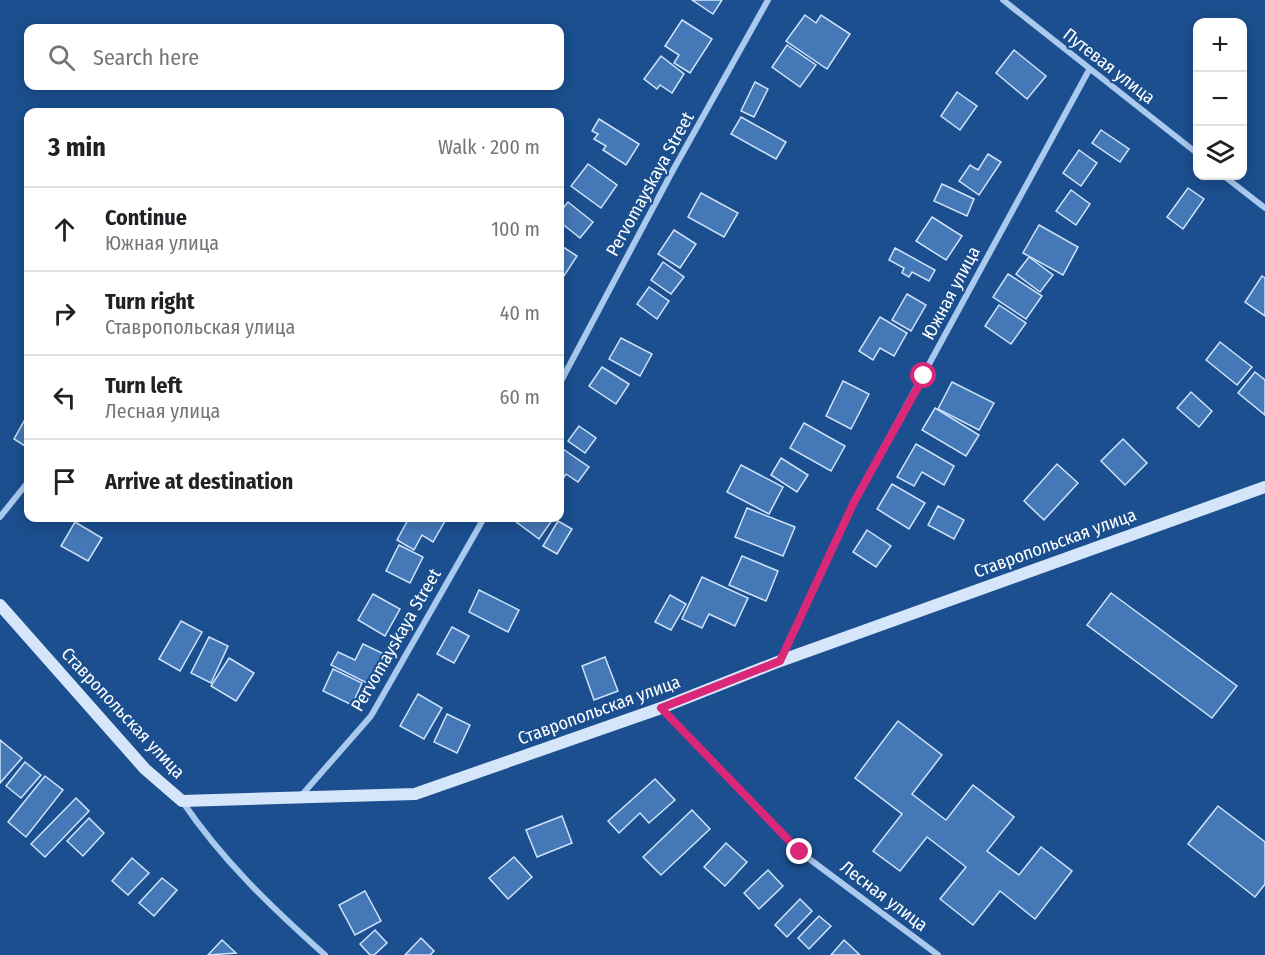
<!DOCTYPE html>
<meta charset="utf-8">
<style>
:root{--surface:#fff;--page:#f6f6f6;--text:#202124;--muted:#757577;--line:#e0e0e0}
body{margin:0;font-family:"Fira Sans Condensed",sans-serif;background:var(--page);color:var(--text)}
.controls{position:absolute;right:18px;top:18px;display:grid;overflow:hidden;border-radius:12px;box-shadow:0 3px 15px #0003}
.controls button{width:54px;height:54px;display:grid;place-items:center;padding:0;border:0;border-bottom:2px solid var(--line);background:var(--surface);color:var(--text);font:30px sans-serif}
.stop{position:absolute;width:18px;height:18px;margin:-14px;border:4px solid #db2777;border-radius:50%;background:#fff}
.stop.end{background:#db2777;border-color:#fff;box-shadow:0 2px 6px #0008}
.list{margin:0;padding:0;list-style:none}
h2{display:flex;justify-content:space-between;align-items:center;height:78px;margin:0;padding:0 24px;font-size:26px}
h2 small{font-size:20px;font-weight:400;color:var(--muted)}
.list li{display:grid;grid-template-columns:39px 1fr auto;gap:18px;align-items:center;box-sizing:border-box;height:84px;padding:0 24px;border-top:2px solid var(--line)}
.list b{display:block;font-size:22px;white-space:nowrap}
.list p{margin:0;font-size:20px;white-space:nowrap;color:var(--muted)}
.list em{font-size:20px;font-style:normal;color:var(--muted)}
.icon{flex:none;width:33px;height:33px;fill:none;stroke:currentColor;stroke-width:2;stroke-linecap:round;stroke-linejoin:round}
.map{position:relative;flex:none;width:1265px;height:955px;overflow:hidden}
.search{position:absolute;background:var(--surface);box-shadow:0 3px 15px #0003;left:24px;top:24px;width:540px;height:66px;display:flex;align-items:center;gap:15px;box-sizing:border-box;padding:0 21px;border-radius:12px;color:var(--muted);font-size:22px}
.panel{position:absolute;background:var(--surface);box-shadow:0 3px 15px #0003;left:24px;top:108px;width:540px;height:414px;border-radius:12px}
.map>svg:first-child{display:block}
.building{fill:#4478b7;stroke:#cfe3fa;stroke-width:1.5}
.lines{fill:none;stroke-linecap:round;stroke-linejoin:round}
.street{stroke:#a9c9ee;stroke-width:6}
.secondary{stroke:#d6e6fa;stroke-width:12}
.route{stroke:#db2777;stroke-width:8}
.labels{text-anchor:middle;stroke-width:4.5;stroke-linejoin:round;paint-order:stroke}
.street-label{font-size:18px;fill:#fff;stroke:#1b4f8f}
</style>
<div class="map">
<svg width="1265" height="955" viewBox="0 0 1265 955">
<rect width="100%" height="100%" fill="#1b4f8f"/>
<!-- building -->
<g class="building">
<path d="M692,0H722L713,14Z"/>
<path d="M805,15L816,23L821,15L850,34L827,69L786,41Z"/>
<path d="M682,20L712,39L690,73L674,63L679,55L665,46Z"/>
<path d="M787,45L816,65L800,87L772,67Z"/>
<path d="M1014,50L1046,76L1027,99L996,73Z"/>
<path d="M661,56L684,74L672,93L660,85L657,89L644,79Z"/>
<path d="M755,82L768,89L754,117L741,111Z"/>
<path d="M957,92L977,106L960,130L941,116Z"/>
<path d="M741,117L786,142L776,159L731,134Z"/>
<path d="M599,119L639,144L626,165L603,150L606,146L594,139L598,134L592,131Z"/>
<path d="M1101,130L1129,149L1120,162L1092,143Z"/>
<path d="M1079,150L1097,163L1081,186L1063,173Z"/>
<path d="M988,154L1001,162L979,195L959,181L970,165L978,170Z"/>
<path d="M588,164L617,185L601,208L571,186Z"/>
<path d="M942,184L974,199L967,216L934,201Z"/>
<path d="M1188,188L1204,199L1183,229L1167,217Z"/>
<path d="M1071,190L1090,204L1076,225L1056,211Z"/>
<path d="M701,193L738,213L724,237L688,217Z"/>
<path d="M568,202L593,222L580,238L560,222V212Z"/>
<path d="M932,217L962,236L946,260L916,241Z"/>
<path d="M1039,225L1078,247L1063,275L1023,253Z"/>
<path d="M674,230L696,244L680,268L658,254Z"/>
<path d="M560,245L577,256L560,282Z"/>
<path d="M895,248L935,270L929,281L912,272L909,277L902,273L904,268L889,260Z"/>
<path d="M1029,257L1053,275L1040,292L1016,274Z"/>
<path d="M663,262L684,277L671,294L651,280Z"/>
<path d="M1008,274L1042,296L1026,319L993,297Z"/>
<path d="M1262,276L1265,278V316L1245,302Z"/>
<path d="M649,287L669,301L657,319L637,304Z"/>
<path d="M907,294L926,305L911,331L892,320Z"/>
<path d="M999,305L1026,323L1011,344L985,326Z"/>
<path d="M880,317L907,333L894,356L880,348L873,360L859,351Z"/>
<path d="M621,338L652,354L640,376L609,359Z"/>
<path d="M1220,342L1252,367L1237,385L1206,360Z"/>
<path d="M602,367L629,384L616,404L589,386Z"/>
<path d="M1255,372L1265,380V415L1238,393Z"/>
<path d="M843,381L869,394L851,429L826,416Z"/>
<path d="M952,382L994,403L979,430L938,409Z"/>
<path d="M1191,392L1212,411L1199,427L1177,408Z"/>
<path d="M935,408L979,435L966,456L922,430Z"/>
<path d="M28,414V448L14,439Z"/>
<path d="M804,423L845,446L831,471L790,448Z"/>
<path d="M579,426L596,438L585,453L568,441Z"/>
<path d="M1123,439L1147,463L1125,485L1101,461Z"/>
<path d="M916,444L954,466L944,485L922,472L914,486L897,477Z"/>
<path d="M560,447L589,467L578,482L566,474L560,483Z"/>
<path d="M781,458L808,475L797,492L771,475Z"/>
<path d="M1057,464L1078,483L1044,520L1024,501Z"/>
<path d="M741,465L783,487L769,514L727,492Z"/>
<path d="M892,484L925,503L909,529L877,509Z"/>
<path d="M938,506L964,520L954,539L928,525Z"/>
<path d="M747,508L795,527L783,556L735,537Z"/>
<path d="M409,518H439L445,521L433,542L422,535L414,550L397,540Z"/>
<path d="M517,518H550L553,519L539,539L515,521Z"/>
<path d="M558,521L572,529L557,554L543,546Z"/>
<path d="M75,522L102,538L88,561L61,546Z"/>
<path d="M867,530L891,546L876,567L853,552Z"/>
<path d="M399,545L423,557L410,583L386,571Z"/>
<path d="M742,556L778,571L766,601L729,585Z"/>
<path d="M702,577L748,598L735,626L709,614L702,628L682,619Z"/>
<path d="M479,590L519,610L508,632L469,612Z"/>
<path d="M1111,593L1237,686L1212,718L1087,625Z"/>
<path d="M373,594L400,609L385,636L358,620Z"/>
<path d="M670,595L686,604L671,630L655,622Z"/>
<path d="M181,621L202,632L180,671L159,659Z"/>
<path d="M452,627L469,636L454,663L437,654Z"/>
<path d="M209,637L228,646L211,683L191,673Z"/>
<path d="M363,644L384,654L369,684L331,665L338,652L355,660Z"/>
<path d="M605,657L618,691L594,700L582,666Z"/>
<path d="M229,658L254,673L236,701L211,686Z"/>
<path d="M333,669L362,683L352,705L323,691Z"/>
<path d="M418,694L442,708L424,739L400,726Z"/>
<path d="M447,714L470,725L457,753L434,742Z"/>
<path d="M898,721L942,755L912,794L946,820L973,785L1014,817L987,851L1019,875L1041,847L1072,871L1035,919L1000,891L973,925L940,899L966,867L927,837L900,871L873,851L902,814L855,778Z"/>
<path d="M0,740L22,758L0,783Z"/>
<path d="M25,762L41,775L21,798L6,786Z"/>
<path d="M45,776L63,790L26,837L8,822Z"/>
<path d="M655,779L675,800L649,823L640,813L619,833L608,821Z"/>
<path d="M76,798L89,811L45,857L31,844Z"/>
<path d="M1218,806L1265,842V884L1255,897L1188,844Z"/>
<path d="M692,810L710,829L661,875L643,857Z"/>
<path d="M562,816L572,843L537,857L526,830Z"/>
<path d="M89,818L104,833L83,856L67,841Z"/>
<path d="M726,843L747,862L725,886L704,867Z"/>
<path d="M514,857L532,877L508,899L489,878Z"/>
<path d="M132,858L149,873L128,895L112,881Z"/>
<path d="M768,870L783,886L759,909L744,893Z"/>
<path d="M162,878L177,890L154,916L139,903Z"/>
<path d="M365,891L381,921L355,935L339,905Z"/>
<path d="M800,899L812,911L787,937L775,925Z"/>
<path d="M819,916L831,926L809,949L798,938Z"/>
<path d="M375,930L387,943L374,955H370L360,944Z"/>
<path d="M421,938L434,951L430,955H405Z"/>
<path d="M222,940L236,953L208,955Z"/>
<path d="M844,940L860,955H831Z"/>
</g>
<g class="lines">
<!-- street -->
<g class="street">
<path d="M1003,0L1198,154"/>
<path d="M1224,176L1265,208"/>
<path d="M560,383L672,172L768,0"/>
<path d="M0,517L28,482"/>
<path d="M781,660L854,502L1089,70"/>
<path d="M661,708L800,852L938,955"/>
<path d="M300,797L371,716L484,518"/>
<path d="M182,801C222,860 272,908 325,955"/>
</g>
<!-- secondary -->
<path class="secondary" d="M0,605L145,769L182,801L415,794L661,708L780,661L1265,487"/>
</g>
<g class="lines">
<!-- route -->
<path class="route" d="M800,852L661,708L780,661L854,502L924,376"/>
</g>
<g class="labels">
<!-- street labels -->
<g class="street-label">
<text transform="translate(1109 66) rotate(38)" y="6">Путевая улица</text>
<text transform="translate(650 184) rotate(-61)" y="6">Pervomayskaya Street</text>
<text transform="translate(951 293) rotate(-62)" y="6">Южная улица</text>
<text transform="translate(1055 543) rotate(-20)" y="6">Ставропольская улица</text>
<text transform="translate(396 640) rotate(-60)" y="6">Pervomayskaya Street</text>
<text transform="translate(599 710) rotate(-20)" y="6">Ставропольская улица</text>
<text transform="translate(123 713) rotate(47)" y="6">Ставропольская улица</text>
<text transform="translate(884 896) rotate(37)" y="6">Лесная улица</text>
</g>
</g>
</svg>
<div class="controls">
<button>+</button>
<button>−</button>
<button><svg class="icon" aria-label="layers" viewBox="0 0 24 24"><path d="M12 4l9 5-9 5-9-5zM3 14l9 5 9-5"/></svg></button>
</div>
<div class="stop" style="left:924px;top:376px"></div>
<div class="stop end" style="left:800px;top:852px"></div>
<div class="search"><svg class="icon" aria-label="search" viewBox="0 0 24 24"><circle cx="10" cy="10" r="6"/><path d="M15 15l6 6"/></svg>Search here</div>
<section class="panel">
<h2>3 min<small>Walk · 200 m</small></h2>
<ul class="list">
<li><svg class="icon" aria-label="ahead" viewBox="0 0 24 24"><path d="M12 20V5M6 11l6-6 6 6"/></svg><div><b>Continue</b><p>Южная улица</p></div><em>100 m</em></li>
<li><svg class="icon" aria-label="right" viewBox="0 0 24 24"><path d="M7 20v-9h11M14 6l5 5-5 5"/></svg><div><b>Turn right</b><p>Ставропольская улица</p></div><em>40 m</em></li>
<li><svg class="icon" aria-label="left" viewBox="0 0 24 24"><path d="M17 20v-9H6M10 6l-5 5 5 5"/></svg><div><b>Turn left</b><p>Лесная улица</p></div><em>60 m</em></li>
<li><svg class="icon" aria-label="arrive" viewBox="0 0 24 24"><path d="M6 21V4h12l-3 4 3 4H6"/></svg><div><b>Arrive at destination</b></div></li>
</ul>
</section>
</div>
